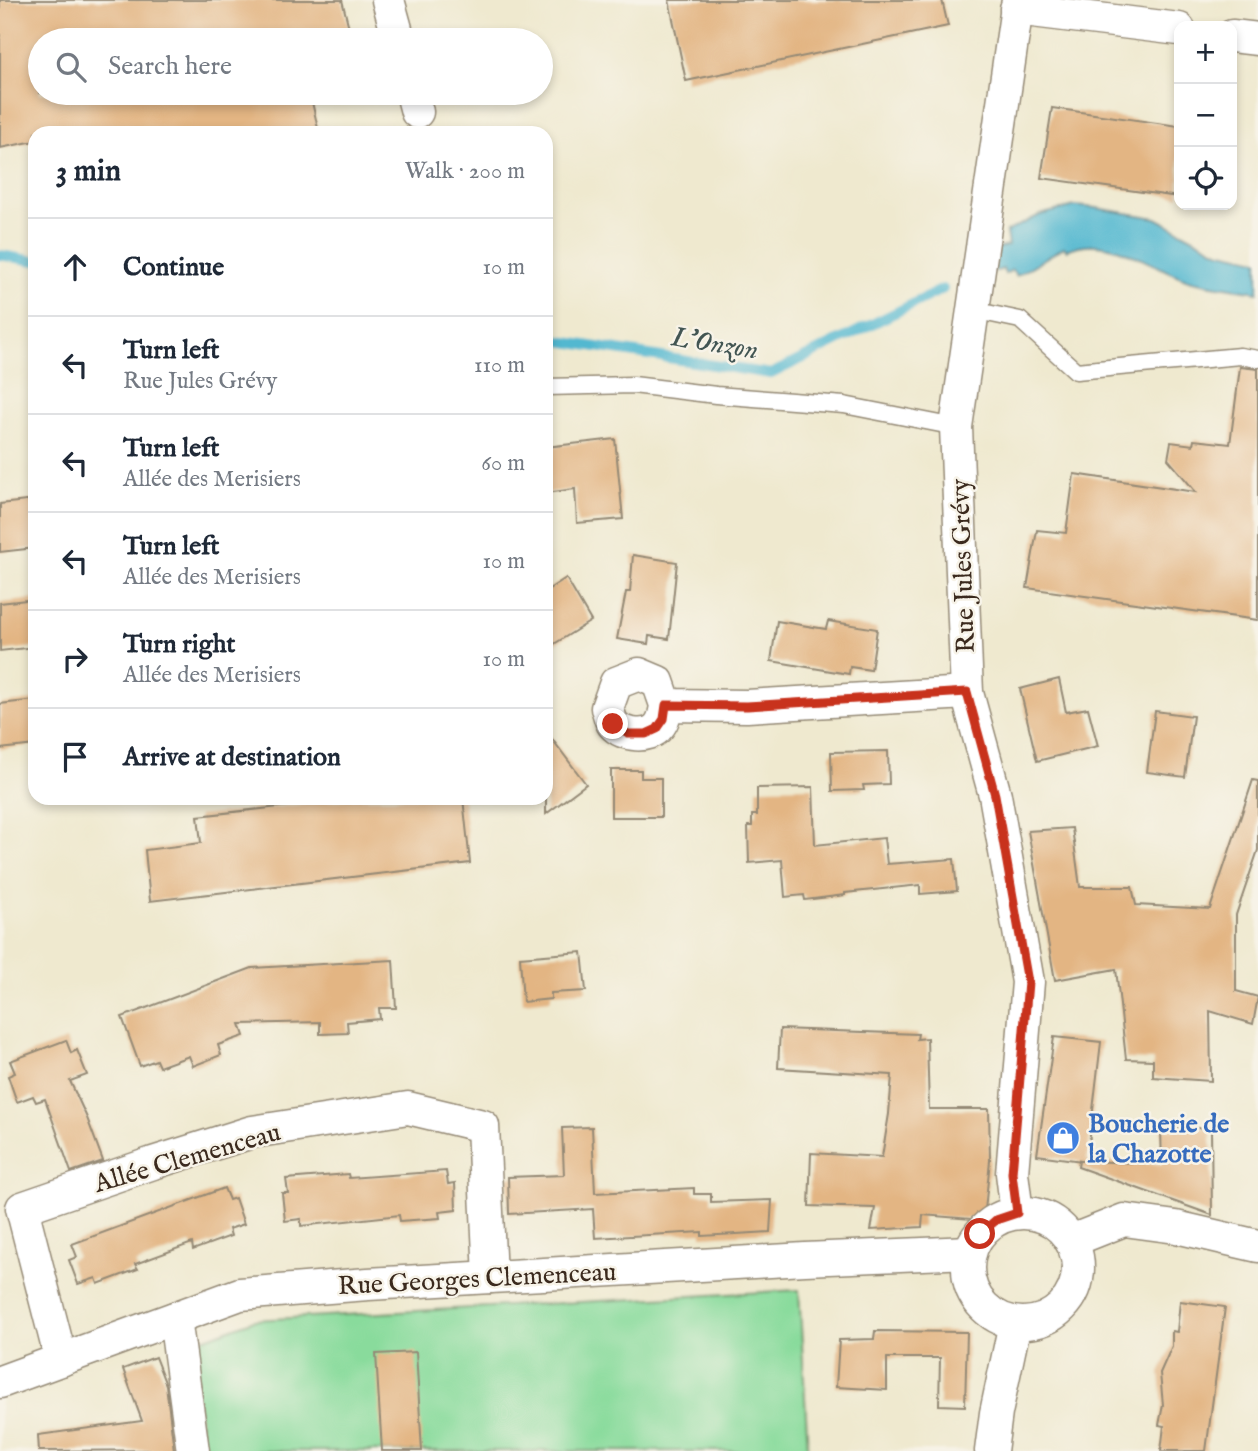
<!DOCTYPE html>
<meta charset="utf-8">
<style>
:root{--surface:#fff;--page:#f6f6f7;--text:#1f2937;--muted:#747a83;--line:#e0e1e3}
body{margin:0;font-family:"IM FELL English",serif;background:var(--page);color:var(--text)}
.controls{position:absolute;right:21px;top:21px;display:grid;overflow:hidden;border-radius:14px;box-shadow:0 4px 10px #0003}
.controls button{width:63px;height:63px;display:grid;place-items:center;padding:0;border:0;border-bottom:2px solid var(--line);background:var(--surface);color:var(--text);font:35px sans-serif}
.stop{position:absolute;width:21px;height:21px;margin:-16px;border:5px solid #c8321e;border-radius:50%;background:#fff}
.stop.end{background:#c8321e;border-color:#fff;box-shadow:0 2px 7px #0008}
.list{margin:0;padding:0;list-style:none}
h2{display:flex;justify-content:space-between;align-items:center;height:91px;margin:0;padding:0 28px;font-size:30px}
h2 small{font-size:23px;font-weight:400;color:var(--muted)}
.list li{display:grid;grid-template-columns:46px 1fr auto;gap:21px;align-items:center;box-sizing:border-box;height:98px;padding:0 28px;border-top:2px solid var(--line)}
.list b{display:block;font-size:26px;white-space:nowrap}
.list p{margin:0;font-size:23px;white-space:nowrap;color:var(--muted)}
.list em{font-size:23px;font-style:normal;color:var(--muted)}
.icon{flex:none;width:38px;height:38px;fill:none;stroke:currentColor;stroke-width:2;stroke-linecap:round;stroke-linejoin:round}
.map{position:relative;flex:none;width:1258px;height:1451px;overflow:hidden}
.search{position:absolute;background:var(--surface);box-shadow:0 4px 10px #0003;left:28px;top:28px;width:525px;height:77px;display:flex;align-items:center;gap:18px;box-sizing:border-box;padding:0 24px;border-radius:38px;color:var(--muted);font-size:26px}
.panel{position:absolute;background:var(--surface);box-shadow:0 4px 10px #0003;left:28px;top:126px;width:525px;height:679px;border-radius:21px}
.map>svg:first-child{display:block}
.green{fill:#89db9c;stroke:#62825d;stroke-width:2}
.water{fill:#52b8d0;stroke:#467177;stroke-width:2}
.lines{fill:none;stroke-linecap:round;stroke-linejoin:round}
.stream{stroke:#52b8d0;stroke-width:10}
.building{fill:#e3b583}
.service-casing{stroke:#958a76;stroke-width:19}
.minor-casing{stroke:#958a76;stroke-width:35}
.service{stroke:#fff;stroke-width:16}
.minor{stroke:#fff;stroke-width:32}
.route{stroke:#c8321e;stroke-width:9}
.labels{text-anchor:middle;stroke-width:5;stroke-linejoin:round;paint-order:stroke}
.street-label{font-size:26px;fill:#3b2a1e;stroke:#f7f3e8}
.shop-label{font-size:26px;font-weight:bold;fill:#366cbe;stroke:#f7f3e8;text-anchor:start}
.water-label{font-size:28px;font-style:italic;fill:#425553;stroke:#f7f3e8}
</style>
<div class="map">
<svg width="1258" height="1451" viewBox="0 0 1258 1451">
<rect width="100%" height="100%" fill="#f7f3e8"/>
<filter id="ink" filterUnits="userSpaceOnUse"><feTurbulence type="fractalNoise" baseFrequency=".0143" numOctaves="2"/><feDisplacementMap in="SourceGraphic" scale="14" xChannelSelector="R" yChannelSelector="G"/><feConvolveMatrix kernelMatrix="1 2 1 2 8 2 1 2 1" color-interpolation-filters="sRGB"/></filter>
<filter id="wash" filterUnits="userSpaceOnUse"><feTurbulence type="fractalNoise" baseFrequency=".00686" numOctaves="4" result="noise"/><feDisplacementMap in="SourceGraphic" scale="28" xChannelSelector="R" yChannelSelector="G"/><feGaussianBlur stdDeviation="1.57" result="paint"/><feColorMatrix in="noise" values="0 0 0 0 0 0 0 0 0 0 0 0 0 0 0 0 0 1.4 0 .05"/><feComposite in="paint" operator="in"/></filter>
<g filter="url(#wash)">
<rect width="100%" height="100%" fill="#efe9cf"/>
<!-- green -->
<path class="green" d="M799,1290L808,1451H204L190,1344L254,1320Z"/>
<!-- water -->
<path class="water" d="M1075,206L1096,208L1156,218L1218,251L1258,260V292C1235,288 1211,286 1189,280C1152,268 1107,231 1067,250L1064,247L1016,276L1012,270L1005,274L1003,269L994,272L998,248L1008,246L1006,232L1040,215Z"/>
<g class="lines">
<!-- stream -->
<g class="stream">
<path d="M0,255L35,261"/>
<path d="M546,339L771,374L943,289"/>
</g>
</g>
<g id="blocks">
<!-- building -->
<g class="building">
<path d="M0,0H342L352,40H40V93H310L319,133H35V141L0,148Z"/>
<path d="M669,0H942L948,26L686,81Z"/>
<path d="M1052,108L1179,126V197L1041,178Z"/>
<path d="M1240,367L1258,369V620L1027,588L1037,530L1066,533L1074,474L1196,492L1168,459L1171,442L1193,445L1194,440L1230,444Z"/>
<path d="M615,439L623,519L577,523L575,489L546,493V447Z"/>
<path d="M35,500V548L0,552V504Z"/>
<path d="M633,555L677,562L669,639L649,636L648,644L617,639L626,592H630Z"/>
<path d="M566,578L591,621L546,649V591Z"/>
<path d="M35,599V647L0,651V603Z"/>
<path d="M777,621L826,629L828,621L877,629L871,670L850,667L849,674L771,661Z"/>
<path d="M1059,679L1066,712L1088,708L1098,746L1037,761L1020,689Z"/>
<path d="M35,700V745L0,749V704Z"/>
<path d="M1155,711L1193,716L1185,777L1147,772Z"/>
<path d="M546,731L586,784L546,814Z"/>
<path d="M888,751L889,784L863,785L864,790L832,791L831,752Z"/>
<path d="M611,770H641V778H661V817H611Z"/>
<path d="M1253,780L1258,781V850L1236,915V991L1258,997L1253,1024L1210,1011L1211,1081L1153,1077V1060L1126,1059L1116,969L1055,980L1028,831L1072,828L1080,887H1132L1136,905L1210,909Z"/>
<path d="M813,787L815,845L884,838L887,864L954,859L957,891L920,894V885L845,893V895L805,900L804,895L785,897L782,860L749,863L748,826H752V815H757V788Z"/>
<path d="M359,798H463L470,863L150,901L145,850L201,843L198,816Z"/>
<path d="M582,952L586,991L551,993V999L523,1002L520,957Z"/>
<path d="M393,960L396,1008H379L380,1019L347,1022L348,1033L320,1034V1022L240,1024L244,1036L218,1045L221,1055L193,1066L189,1056L159,1067L156,1060L140,1066L122,1017L252,968Z"/>
<path d="M780,1029L918,1034L917,1039L927,1038L929,1109H989L990,1160L984,1220L923,1215L922,1227L871,1230L875,1208L809,1206L811,1153L882,1157L889,1114L892,1075L778,1068Z"/>
<path d="M1054,1037L1101,1042L1087,1161L1162,1164L1161,1129L1211,1128L1212,1215L1078,1167L1079,1161H1082L1037,1155Z"/>
<path d="M66,1040L71,1053L77,1050L87,1075L70,1081L87,1118L103,1161L71,1172L45,1099L36,1102L33,1096L17,1102L8,1076L15,1073L10,1061Z"/>
<path d="M592,1127L595,1193L694,1188V1194H711V1202L772,1200L770,1232L702,1236V1232L595,1238L593,1209L509,1214L508,1177L564,1175L562,1128Z"/>
<path d="M446,1171L448,1184L455,1183L456,1210L439,1212L440,1218L400,1221L399,1215L301,1226V1219L285,1221L282,1193H288L286,1179L348,1174L349,1178Z"/>
<path d="M224,1188L229,1200L235,1198L244,1224L229,1229L231,1236L193,1250L192,1243L135,1264L138,1269L98,1284L96,1278L78,1284L69,1260L77,1257L72,1244Z"/>
<path d="M1180,1301L1225,1307L1206,1451H1161L1164,1426L1159,1425L1163,1405L1160,1373L1172,1346V1331L1177,1332Z"/>
<path d="M875,1331L967,1332L965,1406L939,1405L940,1358H887V1390L836,1387L839,1340L874,1339Z"/>
<path d="M416,1352L422,1451H382L376,1354Z"/>
<path d="M155,1357L166,1385L174,1450L39,1451L38,1435L142,1421L123,1369Z"/>
</g>
</g>
</g>
<g filter="url(#ink)">
<use href="#blocks" fill-opacity="0" stroke="#958a76" stroke-width="2"/>
<g class="lines">
<!-- service casing -->
<g class="service-casing">
<g id="service">
<path d="M973,310L1020,320L1076,371L1240,356L1258,359"/>
<path d="M546,387L633,385L716,395L844,405L956,427"/>
</g>
</g>
<!-- minor casing -->
<g class="minor-casing">
<g id="minor">
<path d="M388,0L399,40"/>
<path d="M1016,9L1179,29"/>
<path d="M1232,36L1258,39"/>
<path d="M412,93L417,112"/>
<path d="M666,705C665,713 664,720 659,726C649,739 623,736 613,724C610,720 609,712 607,708L616,683L639,674L658,682L666,705L747,706L967,693"/>
<path d="M1017,1213L1012,1173L1028,982L995,795L967,693L956,427L1018,0"/>
<circle cx="1023" cy="1268" r="55"/>
<path d="M1071,1241L1124,1220L1176,1227L1258,1246"/>
<path d="M175,1318L193,1451"/>
<path d="M61,1360L22,1208L153,1163L252,1132L408,1108L483,1126L490,1277"/>
<path d="M0,1382L240,1294L368,1284L805,1259L970,1252"/>
<path d="M991,1451L996,1413L1015,1323"/>
</g>
</g>
<!-- service -->
<use href="#service" class="service"/>
<!-- minor -->
<use href="#minor" class="minor"/>
</g>
</g>
<g class="lines" filter="url(#ink)">
<!-- route -->
<path class="route" d="M613,724L628,734H646L657,729L664,719L666,705L747,706L967,692L995,795L1028,982L1012,1173L1017,1213L996,1220L980,1234"/>
</g>
<!-- icons -->
<defs>
<g id="shop-disc" transform="scale(1.75)"><circle r="9.5" fill="#3f7fe0" stroke="#f7f3e8"/><path d="M-5-2.5h2.3a2.7 3.5 0 0 1 5.4 0H5L5.5 6h-11ZM-1.5-2.5h3a1.5 2.3 0 0 0-3 0Z" fill="#fff"/></g>
</defs>
<g fill-rule="evenodd">
<use href="#shop-disc" x="1063" y="1138"/>
</g>
<g class="labels">
<!-- street labels -->
<g class="street-label">
<text transform="translate(962 566) rotate(-92)" y="9">Rue Jules Grévy</text>
<text transform="translate(187 1157) rotate(-16)" y="9">Allée Clemenceau</text>
<text transform="translate(477 1278) rotate(-3)" y="9">Rue Georges Clemenceau</text>
</g>
<!-- shop labels -->
<g class="shop-label">
<text x="1088" y="1132">Boucherie de<tspan x="1088" dy="30">la Chazotte</tspan></text>
</g>
<!-- water labels -->
<g class="water-label">
<text transform="translate(715 342) rotate(9)" y="10">L'Onzon</text>
</g>
</g>
</svg>
<div class="controls">
<button>+</button>
<button>−</button>
<button><svg class="icon" aria-label="locate" viewBox="0 0 24 24"><circle cx="12" cy="12" r="6"/><path d="M12 2v4M12 18v4M2 12h4M18 12h4"/></svg></button>
</div>
<div class="stop" style="left:980px;top:1234px"></div>
<div class="stop end" style="left:613px;top:724px"></div>
<div class="search"><svg class="icon" aria-label="search" viewBox="0 0 24 24"><circle cx="10" cy="10" r="6"/><path d="M15 15l6 6"/></svg>Search here</div>
<section class="panel">
<h2>3 min<small>Walk · 200 m</small></h2>
<ul class="list">
<li><svg class="icon" aria-label="ahead" viewBox="0 0 24 24"><path d="M12 20V5M6 11l6-6 6 6"/></svg><div><b>Continue</b></div><em>10 m</em></li>
<li><svg class="icon" aria-label="left" viewBox="0 0 24 24"><path d="M17 20v-9H6M10 6l-5 5 5 5"/></svg><div><b>Turn left</b><p>Rue Jules Grévy</p></div><em>110 m</em></li>
<li><svg class="icon" aria-label="left" viewBox="0 0 24 24"><path d="M17 20v-9H6M10 6l-5 5 5 5"/></svg><div><b>Turn left</b><p>Allée des Merisiers</p></div><em>60 m</em></li>
<li><svg class="icon" aria-label="left" viewBox="0 0 24 24"><path d="M17 20v-9H6M10 6l-5 5 5 5"/></svg><div><b>Turn left</b><p>Allée des Merisiers</p></div><em>10 m</em></li>
<li><svg class="icon" aria-label="right" viewBox="0 0 24 24"><path d="M7 20v-9h11M14 6l5 5-5 5"/></svg><div><b>Turn right</b><p>Allée des Merisiers</p></div><em>10 m</em></li>
<li><svg class="icon" aria-label="arrive" viewBox="0 0 24 24"><path d="M6 21V4h12l-3 4 3 4H6"/></svg><div><b>Arrive at destination</b></div></li>
</ul>
</section>
</div>
